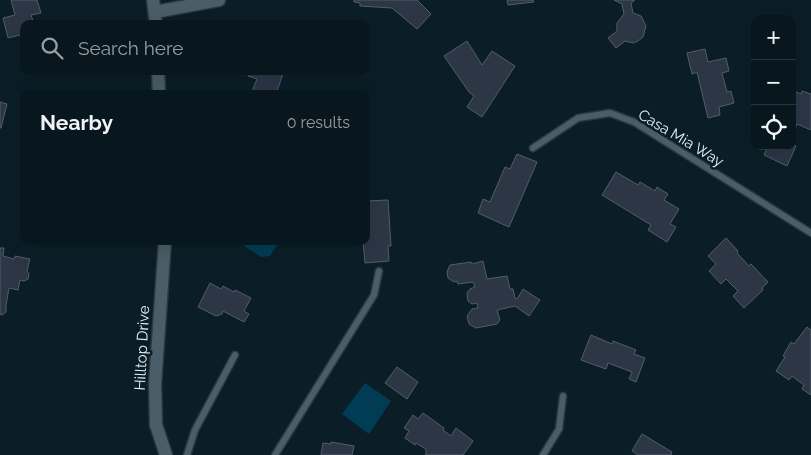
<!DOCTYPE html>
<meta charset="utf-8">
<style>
:root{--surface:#08161d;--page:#16232a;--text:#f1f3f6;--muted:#989fa4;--line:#29353b}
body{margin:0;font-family:Raleway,sans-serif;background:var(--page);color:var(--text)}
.controls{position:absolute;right:15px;top:15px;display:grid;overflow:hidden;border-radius:10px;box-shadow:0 5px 20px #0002}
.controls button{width:45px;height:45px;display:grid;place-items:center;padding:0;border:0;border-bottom:1px solid var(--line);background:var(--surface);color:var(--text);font:25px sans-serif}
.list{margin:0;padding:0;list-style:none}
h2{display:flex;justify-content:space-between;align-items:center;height:65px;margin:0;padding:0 20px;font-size:21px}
h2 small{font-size:16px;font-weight:400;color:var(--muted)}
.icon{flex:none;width:28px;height:28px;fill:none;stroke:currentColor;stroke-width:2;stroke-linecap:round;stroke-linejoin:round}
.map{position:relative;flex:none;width:811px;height:455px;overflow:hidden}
.search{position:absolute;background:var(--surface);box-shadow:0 5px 20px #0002;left:20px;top:20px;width:350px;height:55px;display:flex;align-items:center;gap:12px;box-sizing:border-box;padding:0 18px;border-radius:10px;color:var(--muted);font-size:19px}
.panel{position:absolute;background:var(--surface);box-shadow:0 5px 20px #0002;left:20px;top:90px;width:350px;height:155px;border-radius:10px}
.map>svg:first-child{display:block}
.green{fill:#003d55}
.building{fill:#2c3645;stroke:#515d6d}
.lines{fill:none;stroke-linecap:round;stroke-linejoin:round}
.service-casing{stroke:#2e373e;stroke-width:9}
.minor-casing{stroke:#2e373e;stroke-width:15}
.service{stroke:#495e68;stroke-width:6}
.minor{stroke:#495e68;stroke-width:12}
.labels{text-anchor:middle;stroke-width:5;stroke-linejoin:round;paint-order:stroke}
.street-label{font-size:15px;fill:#e6f2f8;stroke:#0b1e27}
</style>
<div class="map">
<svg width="811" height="455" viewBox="0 0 811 455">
<rect width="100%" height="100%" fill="#0b1e27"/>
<!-- green -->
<g class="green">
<path d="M243,241H280L270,256L261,257L244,246Z"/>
<path d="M365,383L391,401L369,434L342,414Z"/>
</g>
<!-- building -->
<g class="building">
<path d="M11,0H37L41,13L31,15L34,24H24V34L8,38L3,18L15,15Z"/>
<path d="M354,0H417L431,14L417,29L392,8L360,6V3L354,2Z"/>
<path d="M507,0H533L534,2L508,5Z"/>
<path d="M614,0H635L631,3L633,13L641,16L646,26L643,37L638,41L633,43L625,41L616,48L608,38L617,31V23L624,14L622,4Z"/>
<path d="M467,41L482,65L492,51L515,66L482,117L467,107L474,96L469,92L444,56Z"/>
<path d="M705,49L708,62L726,58L729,71L722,73L727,92L731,91L734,103L719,107L720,115L708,118L697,72L692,74L687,53Z"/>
<path d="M250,71H284L276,94H251L257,79L248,76Z"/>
<path d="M792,90L801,94L802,91L811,94V130L797,124L794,131L792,130Z"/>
<path d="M0,102L7,104L1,128H0Z"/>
<path d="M792,145L796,146L787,166L764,155L768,146H792Z"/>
<path d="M517,154L537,162L509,227L478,213L483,199L490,202L505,167L510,169Z"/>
<path d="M616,172L638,185L640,182L655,191L657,187L668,194L664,200L679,209L670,224L676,227L667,242L648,230L651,225L602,195Z"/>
<path d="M388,200L391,246H388L389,261L365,263L363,241H366V201Z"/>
<path d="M726,238L738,251L737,253L749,266L751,264L768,282L762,288L763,290L744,308L733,296L738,291L726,279L721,284L709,271L716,264L708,256Z"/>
<path d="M0,248H4L3,256L14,259L15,256L30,259L27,271L29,274L28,279L24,281L20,280L18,290L9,288L6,305V312L2,315L0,314Z"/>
<path d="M483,261L487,279L507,276L510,289H513L515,298L517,299L523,289L540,300L529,316L515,306L497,310L500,320L497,324L476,328L469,324L467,316L472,309L478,308L477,303L472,304L468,301L467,293L470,289L475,287L473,282L458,284L457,281L454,282L448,278L447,272L450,265L471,262L472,264Z"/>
<path d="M210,283L221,289L223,286L234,292L235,290L251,298L244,311L249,314L244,322L223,311L222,314L216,316L198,307Z"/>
<path d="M807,327L811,330V395L802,389L804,385L792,376L789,380L776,371L785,357L783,356L791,342L794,344Z"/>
<path d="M591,335L612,344L613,341L636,350L634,354L645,358L636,382L629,379L632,372L608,363L606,369L581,360Z"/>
<path d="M397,367L418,382L407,399L385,383Z"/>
<path d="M423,413L444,428L443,430L451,436L456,428L473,441L463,455H426V449L416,443L415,445L405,438L409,431L404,428L413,415L418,419Z"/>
<path d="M642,434L672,452L671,455H638L632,451Z"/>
<path d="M331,442L354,446L352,455H321L323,443L331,444Z"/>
</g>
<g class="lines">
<!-- service casing -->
<g class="service-casing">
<g id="service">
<path d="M533,148L578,118L610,113L634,122L811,233"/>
<path d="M187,455L195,430L235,355"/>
<path d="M275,455L374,295L379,271"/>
<path d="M543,455L559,429L563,396"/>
</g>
</g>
<!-- minor casing -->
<g class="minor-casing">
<g id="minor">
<path d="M153,0L156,24"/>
<path d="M155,12L219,0"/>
<path d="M158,71L159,94"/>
<path d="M165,241L155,384L156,425L166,455"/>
</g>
</g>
<!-- service -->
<use href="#service" class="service"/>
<!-- minor -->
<use href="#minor" class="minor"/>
</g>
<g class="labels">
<!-- street labels -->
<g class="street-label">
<text transform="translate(681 138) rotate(31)" y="5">Casa Mia Way</text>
<text transform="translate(142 348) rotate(-87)" y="5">Hilltop Drive</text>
</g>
</g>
</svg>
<div class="controls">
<button>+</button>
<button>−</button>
<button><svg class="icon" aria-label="locate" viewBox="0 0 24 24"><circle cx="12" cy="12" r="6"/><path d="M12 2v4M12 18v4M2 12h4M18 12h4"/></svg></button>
</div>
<div class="search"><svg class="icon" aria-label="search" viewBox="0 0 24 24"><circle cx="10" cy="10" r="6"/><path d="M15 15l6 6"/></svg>Search here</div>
<section class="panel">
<h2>Nearby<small>0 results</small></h2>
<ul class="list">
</ul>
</section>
</div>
